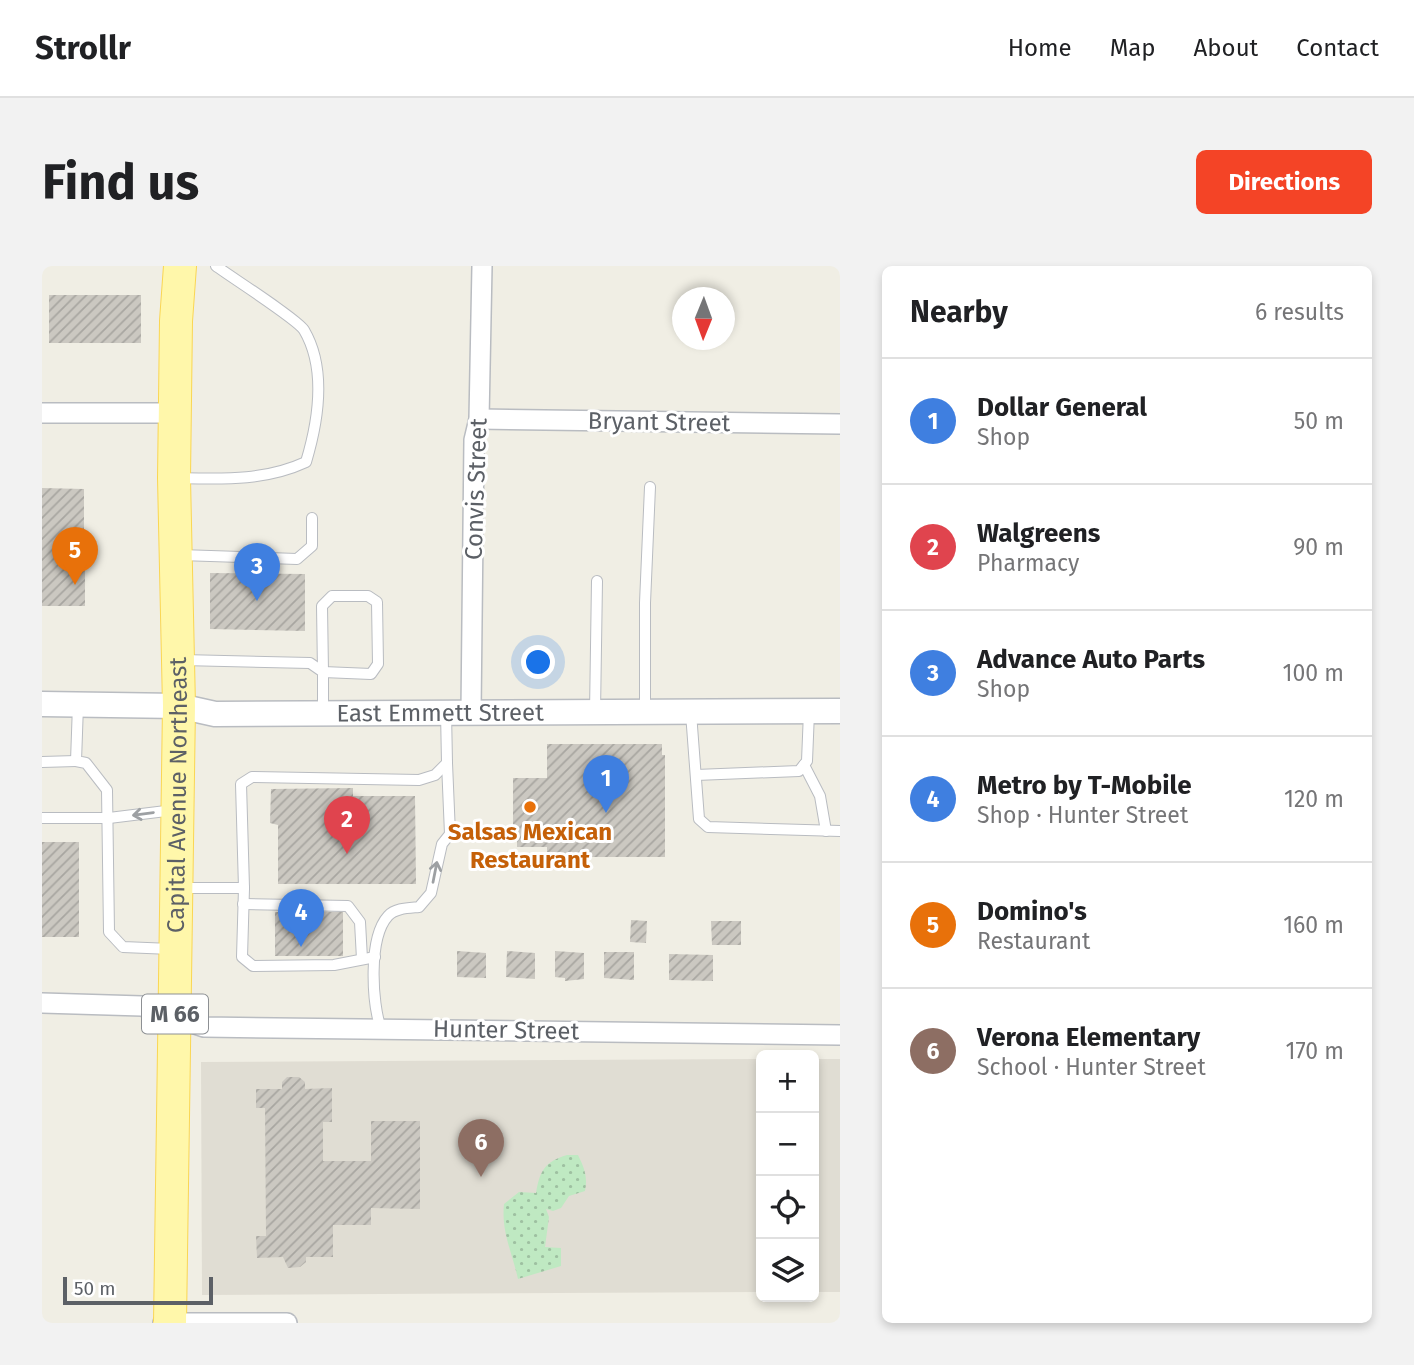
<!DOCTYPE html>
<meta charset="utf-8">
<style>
:root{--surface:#fff;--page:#f2f2f2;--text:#202124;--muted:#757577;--line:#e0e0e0;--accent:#f44426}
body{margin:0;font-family:"Fira Sans",sans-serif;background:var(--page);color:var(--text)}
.controls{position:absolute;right:21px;bottom:21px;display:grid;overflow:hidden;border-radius:10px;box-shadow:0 4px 10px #0003}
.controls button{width:63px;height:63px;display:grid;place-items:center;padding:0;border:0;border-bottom:2px solid var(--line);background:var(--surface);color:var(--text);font:35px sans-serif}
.compass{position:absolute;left:630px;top:21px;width:63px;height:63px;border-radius:50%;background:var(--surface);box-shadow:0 4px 10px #0003;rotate:181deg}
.scale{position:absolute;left:21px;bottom:18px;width:150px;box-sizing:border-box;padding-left:7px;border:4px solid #5c6066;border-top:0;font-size:19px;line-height:24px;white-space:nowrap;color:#5c6066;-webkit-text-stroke:5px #fff;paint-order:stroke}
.you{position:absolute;left:497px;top:397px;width:24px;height:24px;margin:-18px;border:5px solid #fff;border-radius:50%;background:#1a73e8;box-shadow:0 0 0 10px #1a73e833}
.badge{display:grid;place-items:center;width:46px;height:46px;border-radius:50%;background:var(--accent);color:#fff;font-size:23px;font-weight:700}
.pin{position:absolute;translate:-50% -58px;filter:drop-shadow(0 2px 4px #0008)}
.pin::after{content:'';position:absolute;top:37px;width:24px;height:21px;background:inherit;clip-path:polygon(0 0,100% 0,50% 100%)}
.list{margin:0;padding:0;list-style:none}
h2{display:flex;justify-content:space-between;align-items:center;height:91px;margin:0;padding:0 28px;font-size:30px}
h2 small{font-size:23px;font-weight:400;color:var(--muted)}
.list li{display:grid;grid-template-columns:46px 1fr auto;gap:21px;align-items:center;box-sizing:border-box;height:126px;padding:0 28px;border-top:2px solid var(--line)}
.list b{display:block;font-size:26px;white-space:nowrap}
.list p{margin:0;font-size:23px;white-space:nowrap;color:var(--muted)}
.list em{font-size:23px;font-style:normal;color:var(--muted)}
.icon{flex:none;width:38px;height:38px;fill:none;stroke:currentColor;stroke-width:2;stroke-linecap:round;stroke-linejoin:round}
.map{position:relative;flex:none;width:798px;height:1057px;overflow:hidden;border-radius:10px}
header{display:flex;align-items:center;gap:42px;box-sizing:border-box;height:98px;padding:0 35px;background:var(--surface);border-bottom:2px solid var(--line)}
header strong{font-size:33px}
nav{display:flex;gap:38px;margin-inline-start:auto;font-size:24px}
.intro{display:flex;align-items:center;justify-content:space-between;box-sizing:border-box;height:168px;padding:0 42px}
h1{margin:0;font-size:49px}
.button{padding:18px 32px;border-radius:10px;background:var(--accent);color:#fff;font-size:24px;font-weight:700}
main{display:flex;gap:42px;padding:0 42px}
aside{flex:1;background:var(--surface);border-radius:10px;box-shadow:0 4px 10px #0003}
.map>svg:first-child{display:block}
.education{fill:#e0ddd3}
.grass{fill:url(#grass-dots)}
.building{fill:url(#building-hatch)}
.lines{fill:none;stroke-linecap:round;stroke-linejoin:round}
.service-casing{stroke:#b9bcc1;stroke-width:12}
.minor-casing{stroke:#b9bcc1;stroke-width:22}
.tertiary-casing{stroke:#b9bcc1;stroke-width:27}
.primary-casing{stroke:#fad653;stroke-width:34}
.service{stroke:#fff;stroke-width:10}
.minor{stroke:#fff;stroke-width:19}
.tertiary{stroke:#fff;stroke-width:24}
.primary{stroke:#fff7aa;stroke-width:32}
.oneway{stroke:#9da0a3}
.food-dot{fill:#e8710a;stroke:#fff;stroke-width:2.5}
.labels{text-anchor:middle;stroke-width:6;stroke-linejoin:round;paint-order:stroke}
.shield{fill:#fff;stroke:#8d9094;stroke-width:2}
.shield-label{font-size:23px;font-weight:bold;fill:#5c6066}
.street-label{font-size:24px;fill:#5c6066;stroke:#fff}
.food-label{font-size:24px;font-weight:bold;fill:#c56008;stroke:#fff}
</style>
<header>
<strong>Strollr</strong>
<nav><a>Home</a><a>Map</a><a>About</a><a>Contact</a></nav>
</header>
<div class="intro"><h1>Find us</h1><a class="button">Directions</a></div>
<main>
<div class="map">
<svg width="798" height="1057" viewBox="0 0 798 1057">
<defs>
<pattern id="grass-dots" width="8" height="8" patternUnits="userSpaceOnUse" patternTransform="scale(1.75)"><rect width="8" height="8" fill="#bfe9c2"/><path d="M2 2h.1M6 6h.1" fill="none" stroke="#9ec0a1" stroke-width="1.8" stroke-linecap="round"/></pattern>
<pattern id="building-hatch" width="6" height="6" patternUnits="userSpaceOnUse" patternTransform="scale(1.75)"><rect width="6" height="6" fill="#cbc8c1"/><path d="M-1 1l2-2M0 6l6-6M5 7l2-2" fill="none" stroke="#a8a6a1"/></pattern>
</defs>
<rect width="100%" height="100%" fill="#f0eee4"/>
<!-- education -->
<g class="education">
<path d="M719,793V1026L160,1029L159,796Z"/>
<rect x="772" y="793" width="26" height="233"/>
</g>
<!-- grass -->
<path class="grass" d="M525,889H536C542,901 546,911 543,925L527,930L519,942L511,945L504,943L507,951L503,981L519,982V1000L476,1013C470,986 459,965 462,938L477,926L494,927C498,905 502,896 525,889Z"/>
<!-- building -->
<g class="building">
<rect x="7" y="29" width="92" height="48"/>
<path d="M0,222L42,223V268L54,281L43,292V340H0Z"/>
<path d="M168,307L263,308V365L168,363Z"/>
<path d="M505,478H620V489H623V591H505V581H475V570H471V512H505Z"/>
<path d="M311,522V530H373L374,618H236V559L228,557L229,523Z"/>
<rect x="0" y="576" width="37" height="95"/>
<rect x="233" y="646" width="68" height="44"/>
<path d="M589,654L605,655L604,677L588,676Z"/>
<path d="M669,655H699V679H670Z"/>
<path d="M415,685L444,687V712L415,711Z"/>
<path d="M465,685L493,687V713L464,711Z"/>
<path d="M513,685L542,687V713L523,715V712L513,711Z"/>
<path d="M562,686H592V714L562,712Z"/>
<path d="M627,688L671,689V715L627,714Z"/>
<path d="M245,811H257L263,816V823L290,822V856H281V895H329V855H378V943L329,942V959H291V991H264V996L258,1001L246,1002L241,991L215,992L214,970H224L223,842H214V823H240V816Z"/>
</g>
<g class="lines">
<!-- service casing -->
<g class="service-casing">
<g id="service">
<path d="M137,212C181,213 223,215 264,196C276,156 285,103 262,64C255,53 189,11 174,0"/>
<path d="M138,289L255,293L270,280V252"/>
<path d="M290,330H326L335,336L336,398L329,408L281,406L280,340Z"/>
<path d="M140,394L268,397L281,406V447"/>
<path d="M36,439L34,495L44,497L65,524L67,666L81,681L129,683"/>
<path d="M553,446L555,315"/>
<path d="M603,447V337L608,221"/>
<path d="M649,447L657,553L666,561L798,565"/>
<path d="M0,496L34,495"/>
<path d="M762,499L778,530L784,565"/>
<path d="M654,509L757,505L765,495L767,446"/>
<path d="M0,552H67L132,544"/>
<path d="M137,622H202L199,518L210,511L377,514L393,509L405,497L404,446"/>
<path d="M202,622L200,691L211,700L292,699L333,691"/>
<path d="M201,638L306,640L318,656L320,693"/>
<path d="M339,763C330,737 326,672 346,650C353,642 367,642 377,641L389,627L400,578L408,568L405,497"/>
</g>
</g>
<!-- minor casing -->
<g class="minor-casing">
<g id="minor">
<path d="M0,147H133"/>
<path d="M437,153L798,158"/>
<path d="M429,446L432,174L437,153L440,0"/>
<path d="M0,737L100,740L162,761L798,769"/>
<path d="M121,1057H245"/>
</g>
</g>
<!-- tertiary casing -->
<g class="tertiary-casing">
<g id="tertiary">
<path id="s1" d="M0,438L137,440L173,448L798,445"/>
</g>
</g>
<!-- primary casing -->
<g class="primary-casing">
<g id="primary">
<path id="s2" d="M128,1057L137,440L132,212L134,55L138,0"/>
</g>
</g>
<!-- service -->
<use href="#service" class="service"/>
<!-- minor -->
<use href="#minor" class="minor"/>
<!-- tertiary -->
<use href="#tertiary" class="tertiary"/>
<!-- primary -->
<use href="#primary" class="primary"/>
</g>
<!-- one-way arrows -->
<defs><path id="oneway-shaft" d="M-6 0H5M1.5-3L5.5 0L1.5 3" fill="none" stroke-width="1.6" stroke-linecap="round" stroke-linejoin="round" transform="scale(1.75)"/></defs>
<g class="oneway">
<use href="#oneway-shaft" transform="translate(101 548) rotate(172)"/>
<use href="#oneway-shaft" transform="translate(393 606) rotate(-79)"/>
</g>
<!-- markers -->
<circle class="food-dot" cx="488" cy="541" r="7"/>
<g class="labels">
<!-- shield labels -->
<rect class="shield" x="100" y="728.5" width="66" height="39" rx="5"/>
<g class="shield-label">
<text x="133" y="756">M 66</text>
</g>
<!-- street labels -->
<g class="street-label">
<text transform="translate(617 156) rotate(1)" y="8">Bryant Street</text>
<text transform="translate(434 223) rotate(-88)" y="8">Convis Street</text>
<text dy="8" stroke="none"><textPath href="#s1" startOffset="399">East Emmett Street</textPath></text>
<text dy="8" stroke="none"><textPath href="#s2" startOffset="528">Capital Avenue Northeast</textPath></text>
<text transform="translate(464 764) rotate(1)" y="8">Hunter Street</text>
</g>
<!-- food labels -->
<g class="food-label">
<text x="488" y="574">Salsas Mexican<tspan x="488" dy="28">Restaurant</tspan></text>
</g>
</g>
</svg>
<div class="controls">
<button>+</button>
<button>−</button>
<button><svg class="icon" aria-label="locate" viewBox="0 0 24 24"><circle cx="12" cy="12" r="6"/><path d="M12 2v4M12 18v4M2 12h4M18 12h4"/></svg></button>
<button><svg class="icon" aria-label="layers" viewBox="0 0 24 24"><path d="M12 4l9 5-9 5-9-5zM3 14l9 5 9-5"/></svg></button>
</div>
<svg class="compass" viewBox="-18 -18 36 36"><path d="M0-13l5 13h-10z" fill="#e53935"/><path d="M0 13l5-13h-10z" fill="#757577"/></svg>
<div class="scale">50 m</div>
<div class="you"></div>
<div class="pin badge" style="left:564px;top:547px;background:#3f7fe0">1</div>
<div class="pin badge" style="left:305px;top:588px;background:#e0444e">2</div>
<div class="pin badge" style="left:215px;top:335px;background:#3f7fe0">3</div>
<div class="pin badge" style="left:259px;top:681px;background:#3f7fe0">4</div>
<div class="pin badge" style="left:33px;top:319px;background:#e8710a">5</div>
<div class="pin badge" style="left:439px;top:911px;background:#8d6e63">6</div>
</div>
<aside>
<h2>Nearby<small>6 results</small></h2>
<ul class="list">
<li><span class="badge" style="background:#3f7fe0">1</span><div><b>Dollar General</b><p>Shop</p></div><em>50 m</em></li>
<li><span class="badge" style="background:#e0444e">2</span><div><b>Walgreens</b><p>Pharmacy</p></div><em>90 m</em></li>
<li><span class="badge" style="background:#3f7fe0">3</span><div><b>Advance Auto Parts</b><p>Shop</p></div><em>100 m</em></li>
<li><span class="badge" style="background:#3f7fe0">4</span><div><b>Metro by T-Mobile</b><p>Shop · Hunter Street</p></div><em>120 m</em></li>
<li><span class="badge" style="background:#e8710a">5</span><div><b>Domino's</b><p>Restaurant</p></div><em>160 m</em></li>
<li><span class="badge" style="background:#8d6e63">6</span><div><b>Verona Elementary</b><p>School · Hunter Street</p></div><em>170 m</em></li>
</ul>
</aside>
</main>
